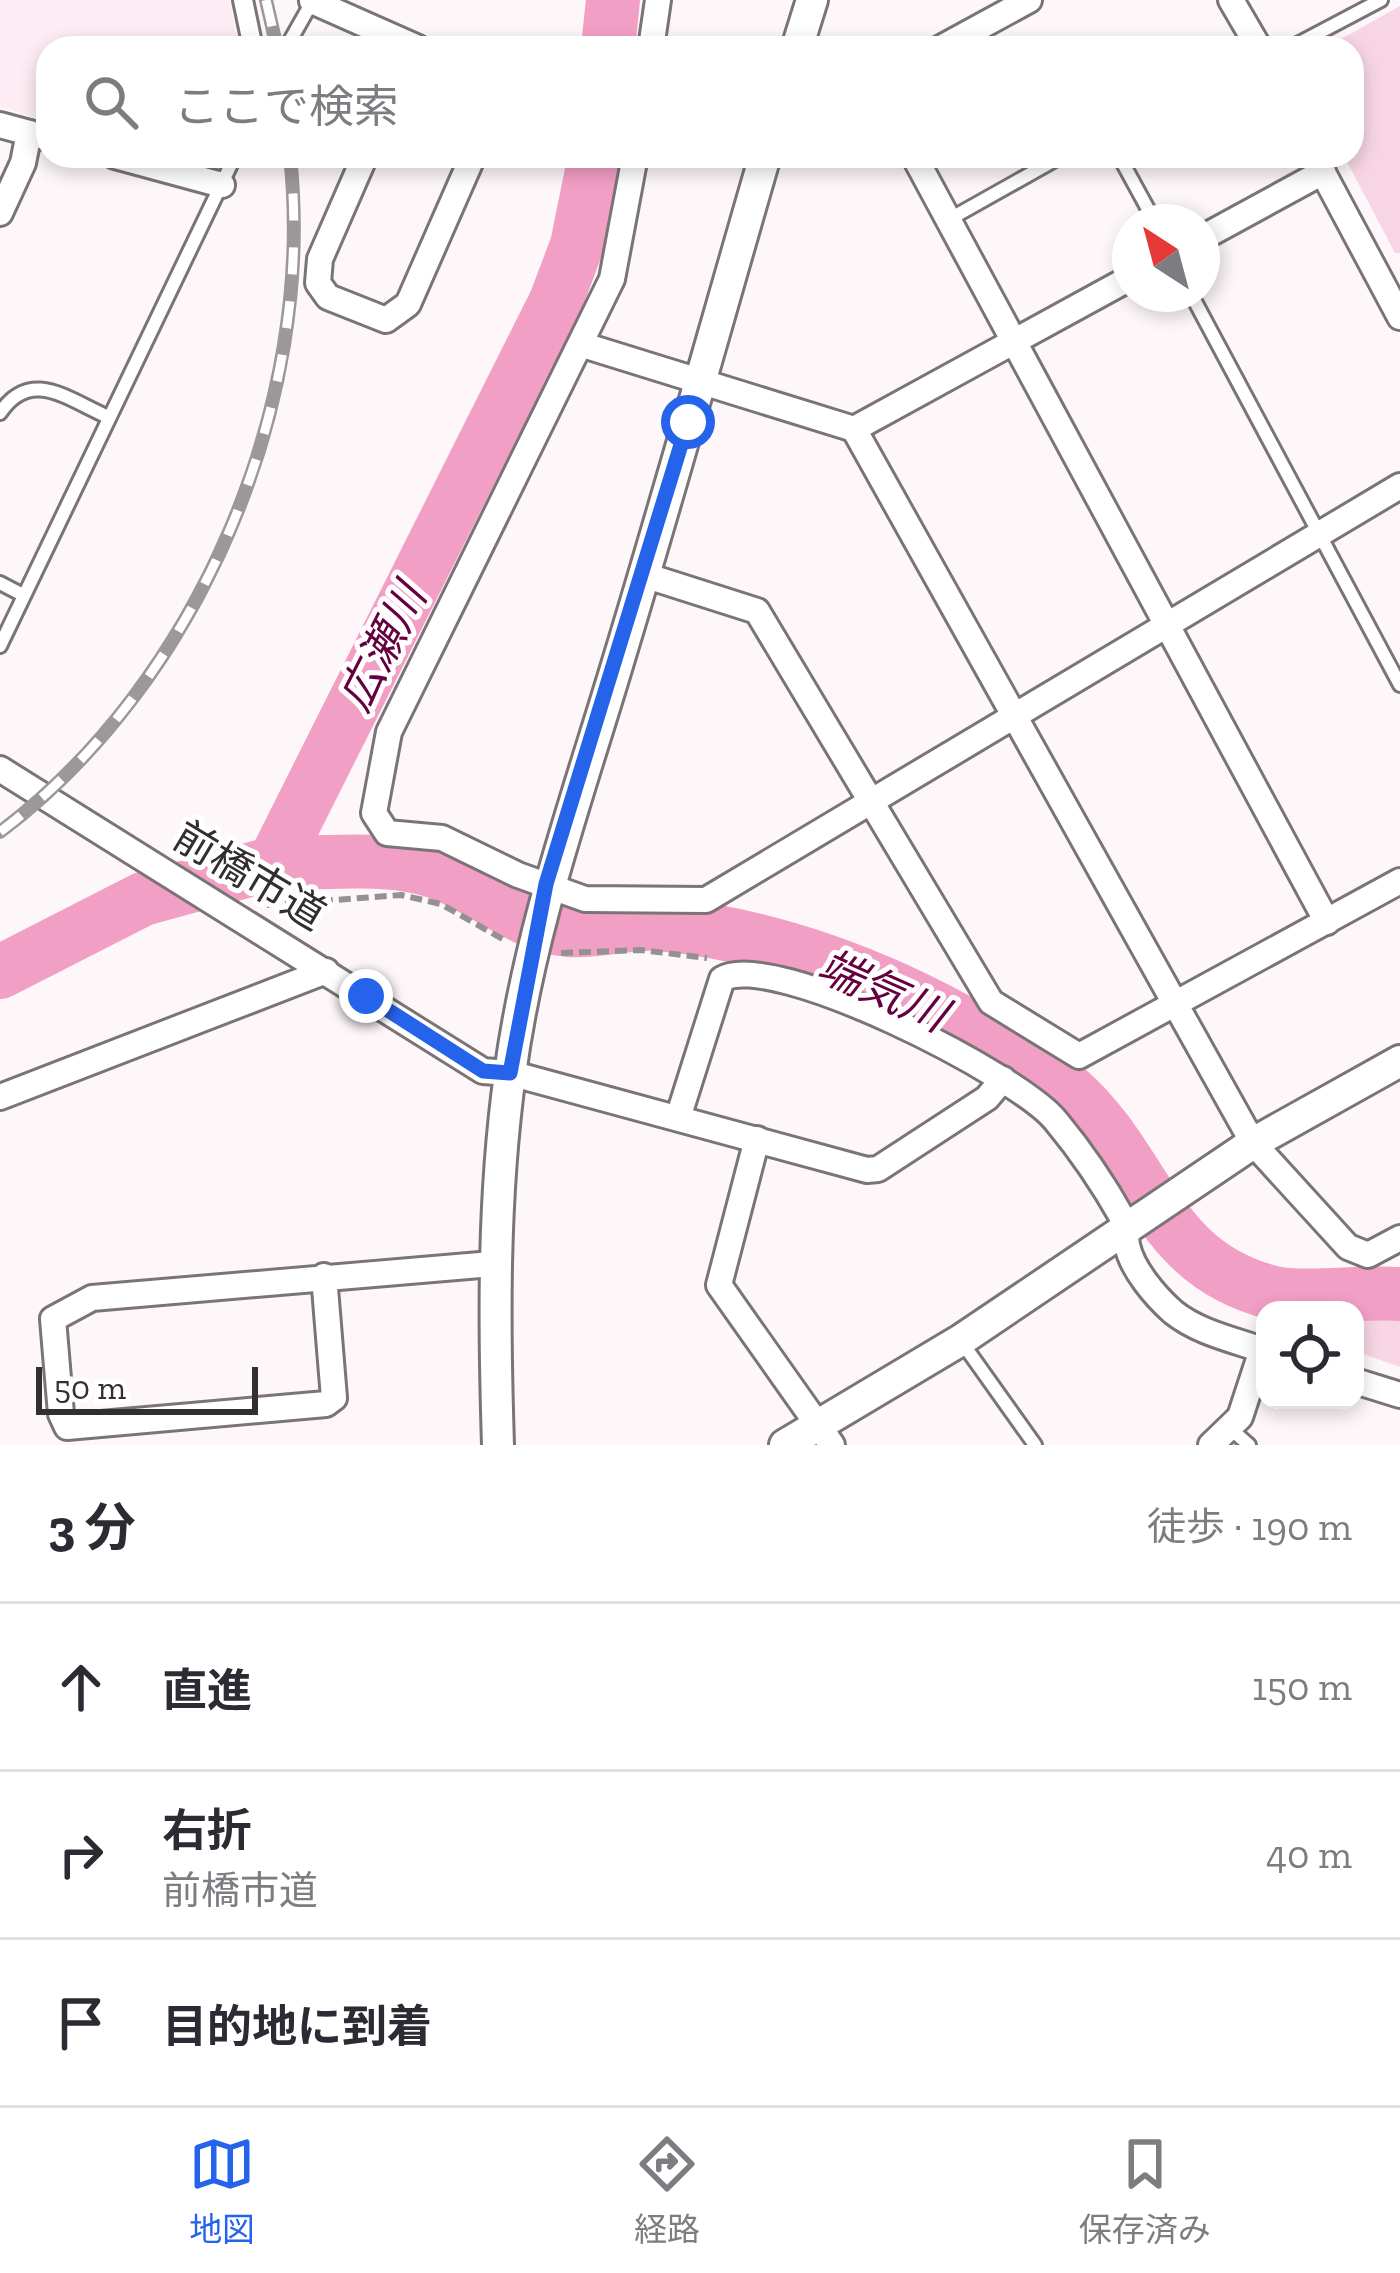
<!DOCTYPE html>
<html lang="ja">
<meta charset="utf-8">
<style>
:root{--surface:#fff;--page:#f7f7f7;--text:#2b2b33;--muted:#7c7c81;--line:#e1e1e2;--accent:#2563eb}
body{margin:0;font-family:"Zilla Slab","Noto Sans JP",serif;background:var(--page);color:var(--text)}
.controls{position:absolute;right:36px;bottom:36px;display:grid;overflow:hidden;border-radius:24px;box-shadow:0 6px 18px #0003}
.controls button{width:108px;height:108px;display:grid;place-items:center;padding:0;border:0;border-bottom:3px solid var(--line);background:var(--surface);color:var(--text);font:60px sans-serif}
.compass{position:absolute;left:1112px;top:204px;width:108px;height:108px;border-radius:50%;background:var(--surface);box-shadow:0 6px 18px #0003;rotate:324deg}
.scale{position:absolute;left:36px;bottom:30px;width:222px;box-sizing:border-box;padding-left:12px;border:6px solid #322f30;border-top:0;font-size:33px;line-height:42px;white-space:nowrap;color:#322f30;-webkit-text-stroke:9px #fff;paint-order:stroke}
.stop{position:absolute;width:36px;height:36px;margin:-27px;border:9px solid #2563eb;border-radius:50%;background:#fff}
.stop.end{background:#2563eb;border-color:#fff;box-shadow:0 3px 12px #0008}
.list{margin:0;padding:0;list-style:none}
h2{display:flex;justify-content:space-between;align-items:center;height:156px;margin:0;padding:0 48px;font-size:51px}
h2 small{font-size:39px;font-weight:400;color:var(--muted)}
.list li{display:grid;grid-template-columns:78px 1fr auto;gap:36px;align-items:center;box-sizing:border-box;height:168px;padding:0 48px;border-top:3px solid var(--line)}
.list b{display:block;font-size:45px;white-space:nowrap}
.list p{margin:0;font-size:39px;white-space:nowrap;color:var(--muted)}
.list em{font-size:39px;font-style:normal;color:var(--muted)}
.icon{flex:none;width:66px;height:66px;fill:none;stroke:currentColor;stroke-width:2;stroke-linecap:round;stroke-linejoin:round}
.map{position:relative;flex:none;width:1400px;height:1445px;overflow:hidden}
.search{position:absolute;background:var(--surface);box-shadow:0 6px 18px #0003;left:36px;right:36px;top:36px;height:132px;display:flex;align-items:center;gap:30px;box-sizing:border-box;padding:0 42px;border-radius:36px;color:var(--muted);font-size:45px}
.sheet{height:660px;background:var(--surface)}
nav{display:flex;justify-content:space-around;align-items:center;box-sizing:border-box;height:168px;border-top:3px solid var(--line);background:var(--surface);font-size:33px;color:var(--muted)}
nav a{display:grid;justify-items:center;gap:6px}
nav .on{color:var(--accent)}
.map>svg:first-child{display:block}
.built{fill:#fdecf3}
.green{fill:#f8d5e4}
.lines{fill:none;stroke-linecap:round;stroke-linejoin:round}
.river{stroke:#f29fc6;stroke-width:54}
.service-casing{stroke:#7b7477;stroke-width:18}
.pedestrian-casing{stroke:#7b7477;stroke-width:24}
.minor-casing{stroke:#7b7477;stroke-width:30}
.tertiary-casing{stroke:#7b7477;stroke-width:36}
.path{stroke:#959092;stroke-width:6;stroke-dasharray:12 6;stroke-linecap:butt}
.service{stroke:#fff;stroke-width:12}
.pedestrian{stroke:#fff;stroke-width:18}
.minor{stroke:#fff;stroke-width:24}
.tertiary{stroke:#fff;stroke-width:30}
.rail-casing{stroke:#9c9799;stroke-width:14}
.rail{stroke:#fff;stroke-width:9;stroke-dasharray:27;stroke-linecap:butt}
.route{stroke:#2563eb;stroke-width:15}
.labels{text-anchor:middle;stroke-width:10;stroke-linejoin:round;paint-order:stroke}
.street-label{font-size:42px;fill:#322f30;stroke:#fff}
.water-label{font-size:45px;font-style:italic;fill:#660140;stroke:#fff}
</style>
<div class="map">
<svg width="1400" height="1445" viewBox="0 0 1400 1445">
<rect width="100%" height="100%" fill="#fef7fa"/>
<!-- built -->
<path class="built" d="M0,0H230L239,48H48V121L0,107Z"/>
<!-- green -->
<g class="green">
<path d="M1400,6V253H1395L1344,156H1352V48H1325Z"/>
<path d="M1400,1309V1367L1355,1351V1310H1301Z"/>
</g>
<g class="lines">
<!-- river -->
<g class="river">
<path d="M608,48L613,0"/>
<path d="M274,863C324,864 389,855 437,872C481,887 520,926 569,930C599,932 629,922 659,924C769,934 880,975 975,1030C1005,1047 1040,1066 1067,1089C1149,1160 1154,1264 1274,1293C1301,1300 1364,1291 1400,1294"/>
<path d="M0,972L143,899L274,863L556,301L577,245L595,156"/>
</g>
<!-- service casing -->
<g class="service-casing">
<g id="service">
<path d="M286,48L312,2"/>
<path d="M1290,48L1381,0"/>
<path d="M1119,156L1155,222"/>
<path d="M948,220L1062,156"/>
<path d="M1191,294L1400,685"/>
<path d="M0,413C30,368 66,398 106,416"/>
<path d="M0,583L23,595"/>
<path d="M0,646L235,156"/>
<path d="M961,1341L1035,1445"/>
<path d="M1232,1430L1249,1445"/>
</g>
</g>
<!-- pedestrian casing -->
<g class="pedestrian-casing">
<path id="pedestrian" d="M243,0L253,48"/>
</g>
<!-- minor casing -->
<g class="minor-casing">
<g id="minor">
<path d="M1231,0L1259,48"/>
<path d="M312,1L418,48"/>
<path d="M651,48L658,0"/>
<path d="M941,48L1029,0"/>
<path d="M0,125L48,138"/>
<path d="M115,156L222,185"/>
<path d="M365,156L320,259L318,283L328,297L386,320L408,304L473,156"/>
<path d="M635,156L612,279L389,732L374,813L387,833L442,838L518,875L585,899L706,900L1400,486"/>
<path d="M914,156L1327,922"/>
<path d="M1314,156L1400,317"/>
<path d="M0,213L23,163L29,133"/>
<path d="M1202,238L1323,172"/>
<path d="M583,345L854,429L1130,278"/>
<path d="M854,429L1253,1143L1348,1247L1368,1255L1400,1238"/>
<path d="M644,575L757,611L991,1002L1079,1056L1400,881"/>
<path d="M0,769L483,1071L510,1073L867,1170L878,1169L987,1098L1003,1079"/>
<path d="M0,1097L326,971"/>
<path d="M678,1118L722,979C772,949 1019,1075 1056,1121C1081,1151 1104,1185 1123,1219C1128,1228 1125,1235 1127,1245C1132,1269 1155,1296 1173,1312C1199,1333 1235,1340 1265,1351"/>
<path d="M757,1139L719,1285L832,1445"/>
<path d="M324,1276L334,1398L326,1404L67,1427L61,1414L53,1319L92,1298L492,1264"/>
<path d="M1355,1381L1400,1395"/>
<path d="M1211,1445L1240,1417L1262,1350"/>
</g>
</g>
<!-- tertiary casing -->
<g class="tertiary-casing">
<g id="tertiary">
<path d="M797,48L812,0"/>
<path d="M498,1445C494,1320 493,1198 510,1074C529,931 577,799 618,662C669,494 716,325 765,156"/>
<path d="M785,1445L961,1340L1253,1143L1400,1061"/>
</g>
</g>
<!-- path -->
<g class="path">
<path d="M267,905L401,895L441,904L506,941"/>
<path d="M561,953L641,950L707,958"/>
</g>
<!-- service -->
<use href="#service" class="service"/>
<!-- pedestrian -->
<use href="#pedestrian" class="pedestrian"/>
<!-- minor -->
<use href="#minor" class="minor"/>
<!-- tertiary -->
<use href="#tertiary" class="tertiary"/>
<!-- rail casing -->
<g class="rail-casing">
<g id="rail">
<path d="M266,0L277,48"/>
<path d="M0,832C198,683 317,404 290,156"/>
</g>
</g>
<!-- rail -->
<use href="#rail" class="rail"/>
</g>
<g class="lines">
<!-- route -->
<path class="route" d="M366,996L483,1071L510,1073L546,884L688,422"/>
</g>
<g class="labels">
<!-- street labels -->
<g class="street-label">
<text transform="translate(250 875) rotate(31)" y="15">前橋市道</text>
</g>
<!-- water labels -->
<g class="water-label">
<text transform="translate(382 647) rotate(-63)" y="16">広瀬川</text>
<text transform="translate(883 990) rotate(24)" y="16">端気川</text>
</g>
</g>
</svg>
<div class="controls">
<button><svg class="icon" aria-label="locate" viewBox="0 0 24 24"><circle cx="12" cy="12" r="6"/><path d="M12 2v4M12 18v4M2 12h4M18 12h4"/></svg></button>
</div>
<svg class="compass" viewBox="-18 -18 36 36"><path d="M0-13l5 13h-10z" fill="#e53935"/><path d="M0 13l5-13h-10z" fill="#7c7c81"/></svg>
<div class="scale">50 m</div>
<div class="stop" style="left:688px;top:422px"></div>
<div class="stop end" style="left:366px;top:996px"></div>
<div class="search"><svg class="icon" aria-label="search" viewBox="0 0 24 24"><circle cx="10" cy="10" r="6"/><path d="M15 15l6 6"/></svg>ここで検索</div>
</div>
<section class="sheet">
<h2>3 分<small>徒歩 · 190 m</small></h2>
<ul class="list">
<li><svg class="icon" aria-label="ahead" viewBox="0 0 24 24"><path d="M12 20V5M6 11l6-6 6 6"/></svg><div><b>直進</b></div><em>150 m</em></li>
<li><svg class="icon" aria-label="right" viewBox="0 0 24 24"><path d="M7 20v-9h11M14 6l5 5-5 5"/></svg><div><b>右折</b><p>前橋市道</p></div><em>40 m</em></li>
<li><svg class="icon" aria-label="arrive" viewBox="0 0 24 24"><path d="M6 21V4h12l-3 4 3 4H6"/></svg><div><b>目的地に到着</b></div></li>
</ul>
</section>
<nav>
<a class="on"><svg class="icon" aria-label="map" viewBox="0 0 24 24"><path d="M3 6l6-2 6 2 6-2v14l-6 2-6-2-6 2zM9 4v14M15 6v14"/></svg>地図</a>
<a><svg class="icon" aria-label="directions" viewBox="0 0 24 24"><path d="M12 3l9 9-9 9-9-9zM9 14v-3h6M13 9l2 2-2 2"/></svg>経路</a>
<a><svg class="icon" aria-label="saved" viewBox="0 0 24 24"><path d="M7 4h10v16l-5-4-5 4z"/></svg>保存済み</a>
</nav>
